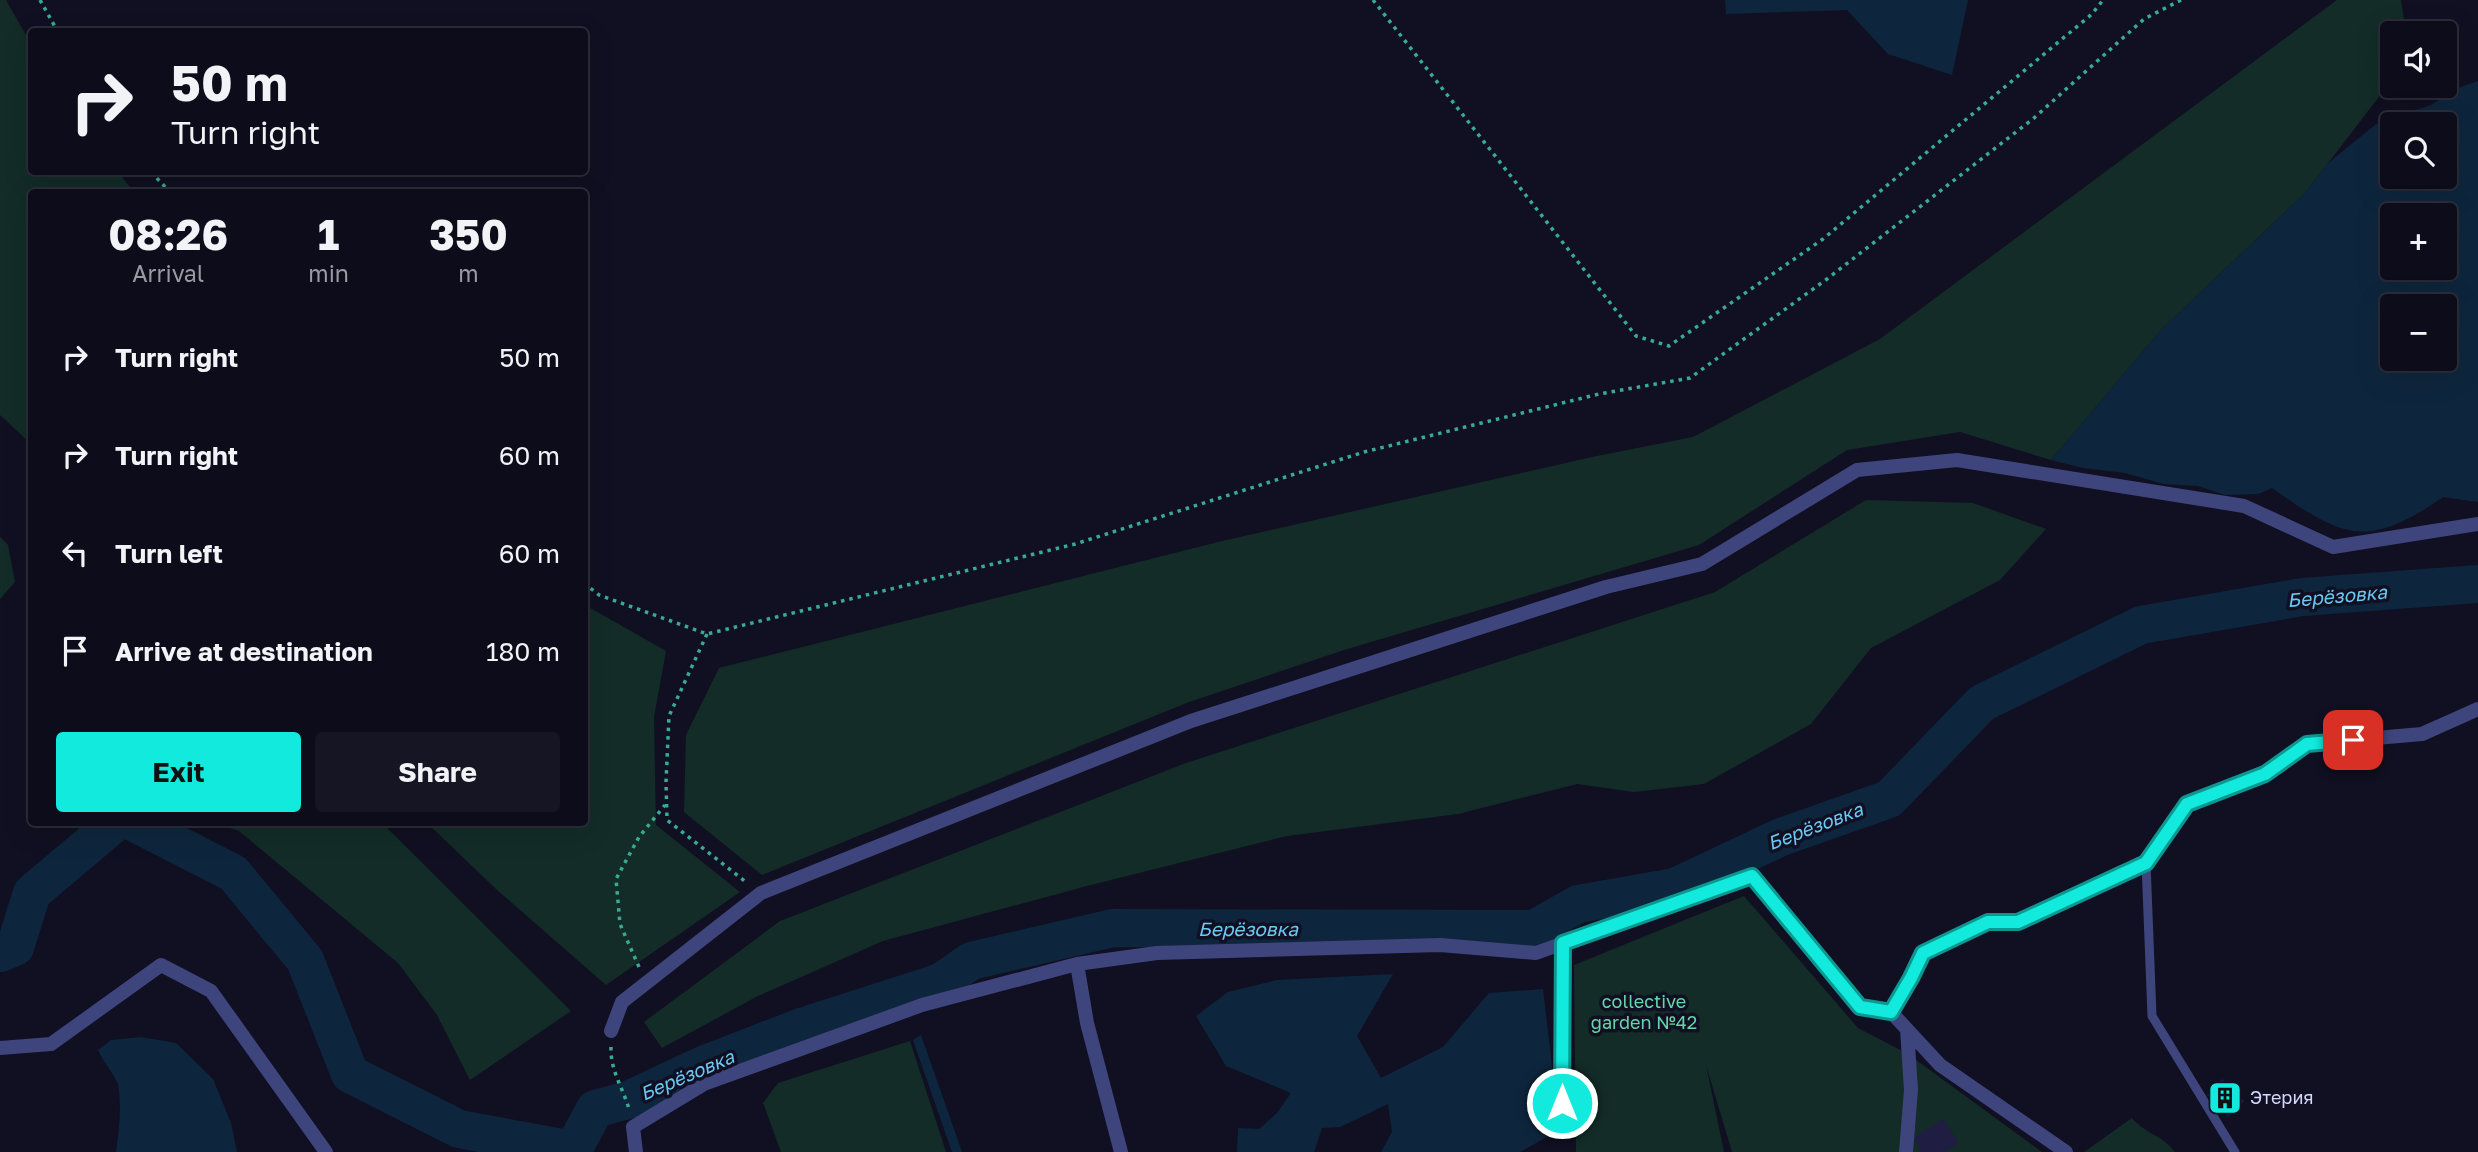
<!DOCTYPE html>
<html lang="en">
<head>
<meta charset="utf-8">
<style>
  body { margin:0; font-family:"Golos Text",sans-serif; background:#151523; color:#f1f3f6; height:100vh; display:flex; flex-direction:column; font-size:26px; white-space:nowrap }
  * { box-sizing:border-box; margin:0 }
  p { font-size:23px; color:#9a9ba2 }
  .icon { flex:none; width:38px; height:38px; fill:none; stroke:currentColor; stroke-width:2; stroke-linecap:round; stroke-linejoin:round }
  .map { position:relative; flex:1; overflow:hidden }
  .sheet { position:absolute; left:28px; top:189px; width:560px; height:637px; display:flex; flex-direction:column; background:#0c0c1a; border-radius:7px; box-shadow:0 7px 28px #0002,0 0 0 2px #2c2c39 }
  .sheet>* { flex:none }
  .hud { position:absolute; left:28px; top:28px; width:560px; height:147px; border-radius:7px; box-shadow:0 7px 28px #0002,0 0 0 2px #2c2c39; background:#0c0c1a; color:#f1f3f6; overflow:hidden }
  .tools { position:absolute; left:2380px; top:21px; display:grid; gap:14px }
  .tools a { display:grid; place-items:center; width:77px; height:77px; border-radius:7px; background:#0c0c1a; box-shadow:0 7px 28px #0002,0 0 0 2px #2c2c39; font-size:35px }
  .pin { position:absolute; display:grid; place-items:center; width:60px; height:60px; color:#fff; margin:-30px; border-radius:14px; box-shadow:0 4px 10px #0006 }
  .me { position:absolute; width:77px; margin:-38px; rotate:0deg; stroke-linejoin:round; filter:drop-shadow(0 0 5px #0008) }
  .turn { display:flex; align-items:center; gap:24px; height:147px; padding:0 28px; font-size:32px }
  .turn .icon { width:91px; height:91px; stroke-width:2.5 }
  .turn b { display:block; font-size:49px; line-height:60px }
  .eta { display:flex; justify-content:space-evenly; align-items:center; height:119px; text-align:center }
  .eta b { font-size:42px; font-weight:700; line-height:49px }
  .action { display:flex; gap:14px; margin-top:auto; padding:14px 28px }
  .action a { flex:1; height:80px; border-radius:7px; background:#12eade; color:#111; font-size:28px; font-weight:700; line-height:80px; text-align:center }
  .action a+a { background:#151523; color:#f1f3f6 }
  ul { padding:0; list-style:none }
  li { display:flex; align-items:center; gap:21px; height:98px; padding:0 28px }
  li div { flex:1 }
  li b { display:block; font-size:26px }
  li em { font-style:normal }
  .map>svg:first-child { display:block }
  .green { fill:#132c27 }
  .water { fill:#0e263d; fill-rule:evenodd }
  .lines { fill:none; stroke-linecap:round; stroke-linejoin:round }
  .river { stroke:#0e263d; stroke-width:38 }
  .building { fill:#1f1d42 }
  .path { stroke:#38ac93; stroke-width:3.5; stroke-dasharray:3.5 5; stroke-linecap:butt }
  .lane { stroke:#3e457d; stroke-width:9 }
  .street { stroke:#3e457d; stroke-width:14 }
  .route-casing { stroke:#0c9890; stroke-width:18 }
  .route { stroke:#12eade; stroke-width:12 }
  .labels { text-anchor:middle; stroke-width:7; stroke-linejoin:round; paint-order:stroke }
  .park-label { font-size:18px; fill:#66d6a9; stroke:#101022 }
  .poi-label { font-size:18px; fill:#d4d6fc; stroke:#101022; text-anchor:start }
  .water-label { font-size:19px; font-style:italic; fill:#6ac9f4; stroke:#101022 }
</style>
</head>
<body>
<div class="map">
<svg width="2478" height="1152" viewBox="0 0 2478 1152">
  <rect width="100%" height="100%" fill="#101022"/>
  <path class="green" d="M0 0H6L31 44 32 172H118L134 192H32L31 444 0 415Z
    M2337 0H2401L2406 33H2392V80L2305 193 2161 330 2051 460 1960 432 1847 450 1699 545 1344 650 1189 702 762 875 684 812 686 735 719 668 1218 542 1592 457 1693 437 1880 339Z
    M1866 500 1973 503 2046 529 2000 580 1871 648 1811 724 1704 784 1634 792 1577 784 1458 814 1287 836 1087 886 883 941 758 996 662 1048 644 1022 780 921 1186 763 1715 592Z
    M0 537 8 545 15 582 0 599Z
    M585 605 666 651 654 717 656 825 740 892 606 985 497 890 427 823 584 822Z
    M214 823H382L571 1011 470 1080 437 1015 398 963 239 831Z
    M1744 896 1858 1028 1908 1054 2042 1152H1732L1706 1065 1724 1152H1576L1574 965Z
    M910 1041 946 1152H781L763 1103 778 1083Z
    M2132 1118C2144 1133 2164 1136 2175 1152H2084Z"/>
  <path class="water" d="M1725 0H1968L1952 75 1888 54 1847 10 1726 14Z
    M2478 81V502L2443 497C2367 550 2343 538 2272 488L2258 494 2225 495 2198 486 2164 484 2125 473 2083 468 2051 460 2161 330 2305 193 2328 163 2380 121 2431 105 2455 89ZM2445 124V177H2392V124ZM2445 215V268H2392V215ZM2445 306V359H2392V306Z
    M1393 974 1357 1036 1381 1078 1443 1047 1489 993 1543 989 1556 1101 1547 1137 1520 1152H1381L1392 1132 1388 1104 1340 1127 1322 1128 1314 1152H1237L1238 1128 1259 1129 1277 1113 1291 1093 1226 1066 1196 1016 1228 992 1277 980Z
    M921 1035 962 1152H952L913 1040Z
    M141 1037 176 1043 213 1079 231 1123 237 1152H116C119 1131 122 1105 118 1084 117 1079 101 1058 98 1050L111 1040Z"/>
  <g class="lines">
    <path class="river" d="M133 822 233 873 305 960 350 1074 459 1129 573 1150 595 1109 628 1100 703 1065 804 1026 941 982 971 961 1113 928 1534 929 1578 904 1675 887 1781 837 1889 799 1982 703 2141 625 2302 597 2478 584
      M0 953 15 947 32 893 116 822"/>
  </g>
  <path class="building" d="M2222 1079 2244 1101 2228 1117 2207 1095Z
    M1943 1119 1959 1143 1945 1152H1922L1913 1138Z"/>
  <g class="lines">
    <path class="path" d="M40 0 58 32
      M1373 0 1636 336 1669 346 1823 239 2092 14 2103 0
      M151 172 170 192
      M584 583 599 595 707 634 1075 544 1364 452 1599 394 1690 378 1827 279 2034 118 2144 19 2181 0
      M707 634 669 716 666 782 667 820 746 882
      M639 967 620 924 616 879 639 837 665 805
      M611 1047C610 1070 623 1088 629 1109"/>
    <path class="lane" d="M2146 863 2152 1016 2235 1152"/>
    <path class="street" d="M1077 964 1087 1023 1121 1152
      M1891 1012 1940 1065 2066 1152
      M611 1031 622 1002 761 893 1191 721 1606 587 1702 564 1857 470 1957 460 2244 506 2333 547 2478 524
      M0 1048 51 1044 161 965 211 991 326 1152
      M1562 1103 1563 943
      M636 1152 633 1127 704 1084 922 1005 1077 964 1157 953 1440 945 1536 953 1752 875 1860 1007 1891 1012 1911 978 1923 953 1988 921 2019 922 2146 863 2187 804 2265 774 2307 744 2422 734 2478 709
      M1906 1152 1911 1090 1907 1029"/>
  </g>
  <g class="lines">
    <defs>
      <path id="route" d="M1562 1103 1563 943 1752 876 1860 1007 1891 1012 1911 978 1923 953 1988 922H2018L2146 863 2187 804 2265 774 2307 744 2353 740"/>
    </defs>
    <use href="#route" class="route-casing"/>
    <use href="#route" class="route"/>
  </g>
  <defs>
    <symbol id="building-square" viewBox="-11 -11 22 22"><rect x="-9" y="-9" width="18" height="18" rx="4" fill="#12eade" stroke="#101022"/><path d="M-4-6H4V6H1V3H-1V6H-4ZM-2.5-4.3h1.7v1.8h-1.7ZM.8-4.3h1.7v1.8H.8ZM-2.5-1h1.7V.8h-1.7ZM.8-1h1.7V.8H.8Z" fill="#111"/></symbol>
  </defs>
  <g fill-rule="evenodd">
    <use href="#building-square" x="2206" y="1079" width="38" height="38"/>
  </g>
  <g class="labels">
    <g class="park-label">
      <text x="1644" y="1008">collective<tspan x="1644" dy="21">garden №42</tspan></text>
    </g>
    <g class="poi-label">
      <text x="2250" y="1104">Этерия</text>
    </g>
    <g class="water-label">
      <text transform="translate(2337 596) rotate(-5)" y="7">Берёзовка</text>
      <text transform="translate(1815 826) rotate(-21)" y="7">Берёзовка</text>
      <text x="1248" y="936">Берёзовка</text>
      <text transform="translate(687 1075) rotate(-23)" y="7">Берёзовка</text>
    </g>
  </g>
</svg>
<div class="tools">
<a><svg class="icon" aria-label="sound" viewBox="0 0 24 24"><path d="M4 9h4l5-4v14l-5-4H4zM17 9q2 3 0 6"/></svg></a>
<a><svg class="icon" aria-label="search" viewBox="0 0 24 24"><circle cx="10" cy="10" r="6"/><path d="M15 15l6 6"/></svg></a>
<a>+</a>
<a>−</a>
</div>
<div class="pin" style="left:2353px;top:740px;background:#d93025"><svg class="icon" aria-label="arrive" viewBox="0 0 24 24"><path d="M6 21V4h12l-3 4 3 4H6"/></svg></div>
<svg class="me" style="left:1562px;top:1103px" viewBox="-20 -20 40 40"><circle r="17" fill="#12eade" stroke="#fff" stroke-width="3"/><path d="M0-11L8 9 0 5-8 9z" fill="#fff"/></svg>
<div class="hud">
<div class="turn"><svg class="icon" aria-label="right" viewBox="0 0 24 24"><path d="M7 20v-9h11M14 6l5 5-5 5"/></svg><div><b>50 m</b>Turn right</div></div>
</div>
<section class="sheet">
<div class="eta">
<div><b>08:26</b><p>Arrival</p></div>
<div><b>1</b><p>min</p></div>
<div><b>350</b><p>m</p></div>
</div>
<ul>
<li><svg class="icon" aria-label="right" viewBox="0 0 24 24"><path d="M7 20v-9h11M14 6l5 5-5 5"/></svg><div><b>Turn right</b></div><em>50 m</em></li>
<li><svg class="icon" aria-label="right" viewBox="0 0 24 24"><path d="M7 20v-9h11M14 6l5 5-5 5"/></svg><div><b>Turn right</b></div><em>60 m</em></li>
<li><svg class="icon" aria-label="left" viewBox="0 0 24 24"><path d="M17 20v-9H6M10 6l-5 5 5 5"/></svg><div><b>Turn left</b></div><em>60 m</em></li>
<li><svg class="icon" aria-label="arrive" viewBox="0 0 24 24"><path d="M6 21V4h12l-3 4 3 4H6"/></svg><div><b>Arrive at destination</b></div><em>180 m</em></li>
</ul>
<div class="action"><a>Exit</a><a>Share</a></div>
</section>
</div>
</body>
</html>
